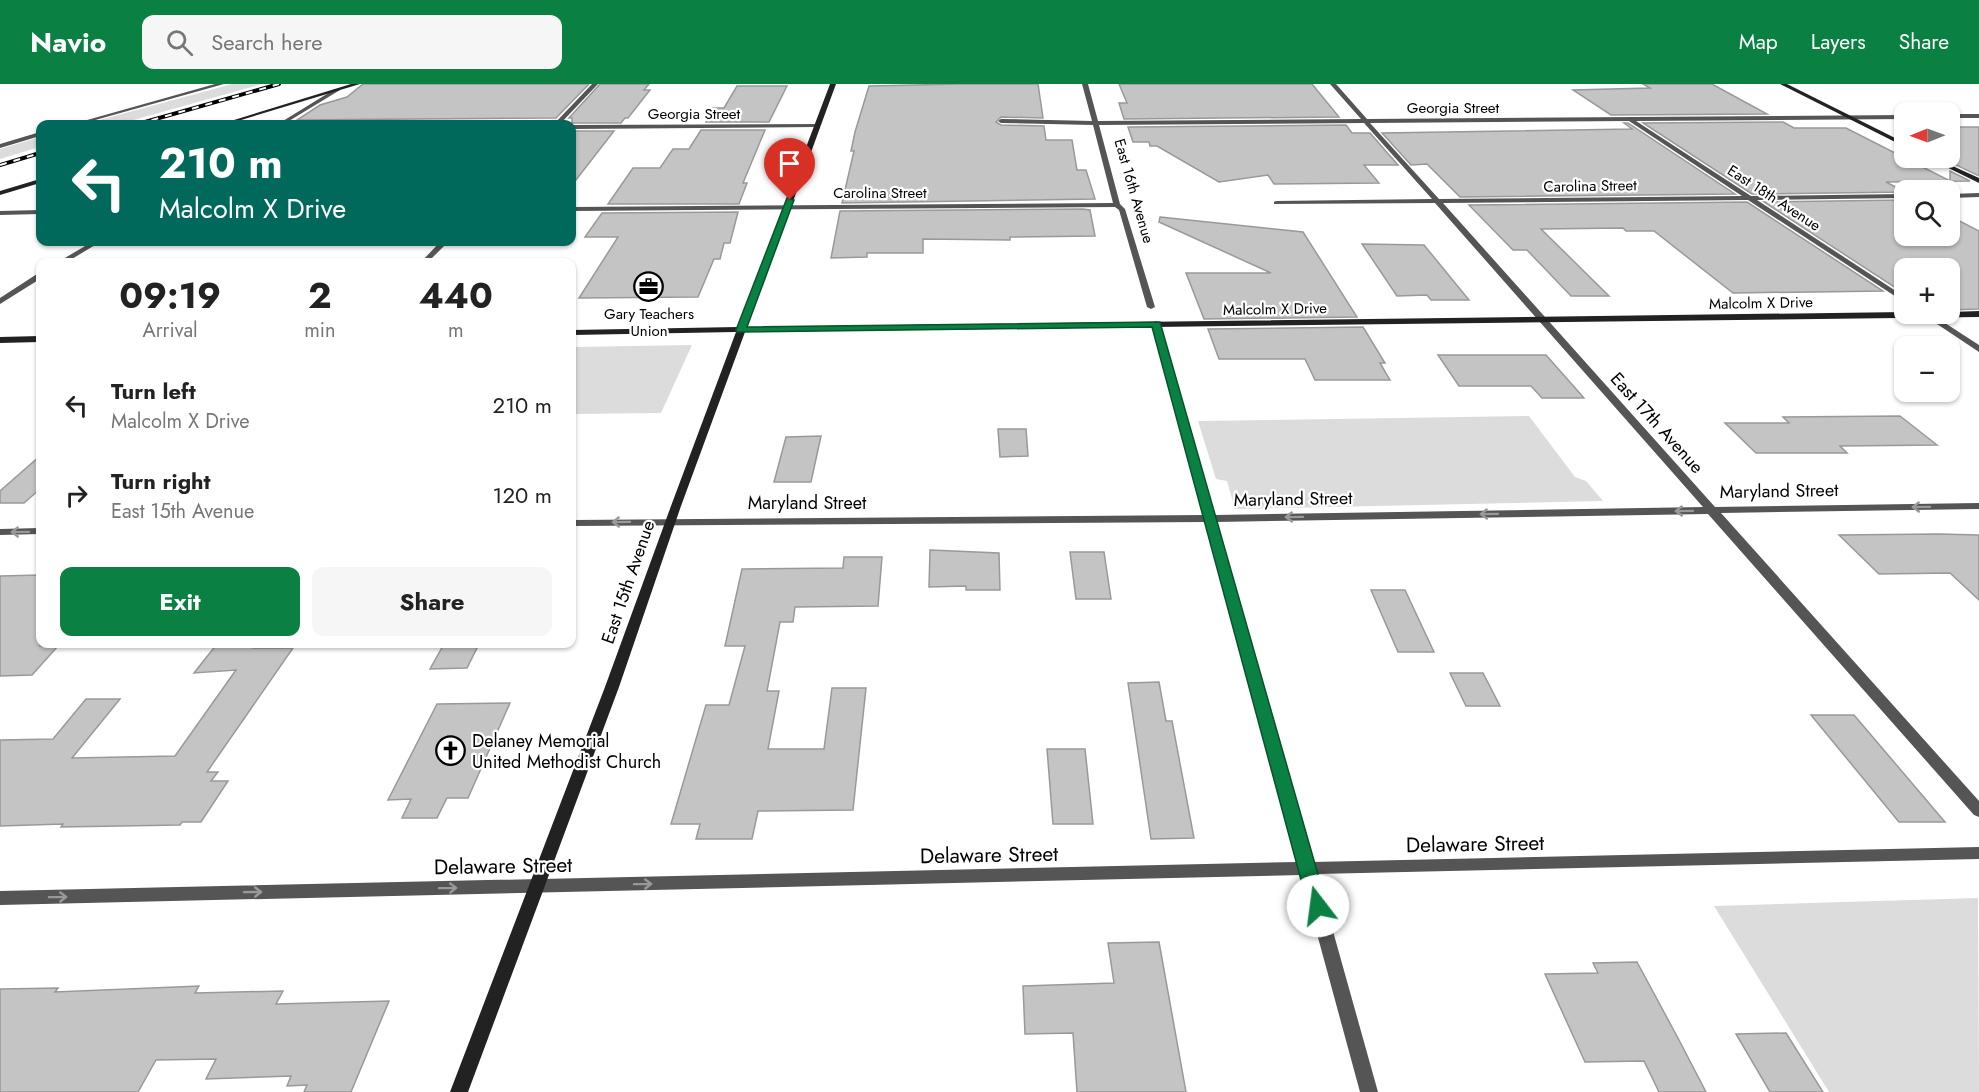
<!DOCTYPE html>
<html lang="en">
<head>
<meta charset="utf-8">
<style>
  body { margin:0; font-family:Jost,sans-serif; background:#f6f6f6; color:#222; height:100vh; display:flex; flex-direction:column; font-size:22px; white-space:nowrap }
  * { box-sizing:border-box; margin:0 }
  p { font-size:20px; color:#767676 }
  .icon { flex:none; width:33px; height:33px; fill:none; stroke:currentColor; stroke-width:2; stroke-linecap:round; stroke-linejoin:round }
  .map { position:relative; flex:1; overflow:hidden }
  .sheet { position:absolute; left:36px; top:174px; width:540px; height:390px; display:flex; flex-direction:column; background:#fff; border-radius:12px; box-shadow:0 2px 4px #0004 }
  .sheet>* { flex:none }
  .hud { position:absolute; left:36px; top:36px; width:540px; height:126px; border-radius:12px; box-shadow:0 2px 4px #0004; background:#00695c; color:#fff; overflow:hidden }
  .needle { width:39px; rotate:269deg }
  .tools { position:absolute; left:1894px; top:18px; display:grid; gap:12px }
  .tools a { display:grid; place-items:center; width:66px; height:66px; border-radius:12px; background:#fff; box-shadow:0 2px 4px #0004; font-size:30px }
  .pin { position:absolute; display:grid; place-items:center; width:51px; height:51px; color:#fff; margin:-62px -26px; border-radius:50% 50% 50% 0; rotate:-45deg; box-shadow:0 0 6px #0007 }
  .pin .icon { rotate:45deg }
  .me { position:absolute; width:66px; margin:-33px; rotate:345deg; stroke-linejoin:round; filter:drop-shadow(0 0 4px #0008) }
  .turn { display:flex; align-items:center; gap:21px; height:126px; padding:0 24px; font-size:27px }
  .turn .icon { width:78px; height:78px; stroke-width:2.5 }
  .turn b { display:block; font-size:42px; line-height:51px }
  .eta { display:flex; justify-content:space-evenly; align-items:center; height:102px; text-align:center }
  .eta b { font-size:36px; font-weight:700; line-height:42px }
  .button { display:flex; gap:12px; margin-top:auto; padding:12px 24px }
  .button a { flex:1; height:69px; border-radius:12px; background:#0b8043; color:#fff; font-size:24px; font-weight:700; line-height:69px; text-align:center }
  .button a+a { background:#f6f6f6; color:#222 }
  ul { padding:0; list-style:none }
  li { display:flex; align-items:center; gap:18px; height:90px; padding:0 24px }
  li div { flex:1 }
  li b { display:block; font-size:22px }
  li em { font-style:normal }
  header { display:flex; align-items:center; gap:36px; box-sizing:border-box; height:84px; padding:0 30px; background:#0b8043; color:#fff }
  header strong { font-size:28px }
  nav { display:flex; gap:33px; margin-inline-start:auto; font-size:21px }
  .search { width:420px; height:54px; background:#f6f6f6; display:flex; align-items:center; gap:15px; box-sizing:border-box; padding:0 21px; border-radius:12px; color:#767676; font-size:22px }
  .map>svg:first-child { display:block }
  .green { fill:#dcdcdc }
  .building { fill:#c4c4c4; stroke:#999; stroke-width:1.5 }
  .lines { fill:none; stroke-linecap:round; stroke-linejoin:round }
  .street { fill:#555; fill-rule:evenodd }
  .secondary { fill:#222; fill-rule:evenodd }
  .rail-casing { stroke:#000; stroke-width:4 }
  .rail { stroke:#fff; stroke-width:2; stroke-dasharray:7; stroke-linecap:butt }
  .oneway { stroke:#999 }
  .route { fill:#0b8043; stroke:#07532c; stroke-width:1.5 }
  .labels { text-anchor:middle; stroke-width:4.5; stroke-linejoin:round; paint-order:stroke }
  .far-street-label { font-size:15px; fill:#000; stroke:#fff }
  .far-poi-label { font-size:15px; fill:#000; stroke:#fff }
  .street-label { font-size:18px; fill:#000; stroke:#fff }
  .poi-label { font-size:18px; fill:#000; stroke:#fff; text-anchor:start }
  .near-street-label { font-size:21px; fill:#000; stroke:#fff }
</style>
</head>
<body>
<header>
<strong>Navio</strong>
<div class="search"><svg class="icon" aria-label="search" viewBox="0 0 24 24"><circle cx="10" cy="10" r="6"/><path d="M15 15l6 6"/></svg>Search here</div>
<nav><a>Map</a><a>Layers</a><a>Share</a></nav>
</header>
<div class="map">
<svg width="1979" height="1008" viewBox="0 0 1979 1008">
  <rect width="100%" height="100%" fill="#fff"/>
  <path class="green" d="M232 0H262L119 40H85Z
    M40 53V63L0 75V65Z
    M692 261 661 329 572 330V263Z
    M1529 332 1575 393 1586 397 1603 417 1235 425 1227 397 1216 395 1198 337Z
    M1978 814 1979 1008H1829L1714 822Z"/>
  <path class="building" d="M363 0H589L556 34 297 36 320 21 347 13Z
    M600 0H649L644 6H650L628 34H625L621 39H572V34H569Z
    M962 0H1038L1043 34 1001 33 996 38 1001 41 1044 42 1046 56H1072L1077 86H1086L1095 115 842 119 854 67H851L855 48 869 2Z
    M1119 0H1312L1339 33 1124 35 1119 19H1127Z
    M1643 0H1712L1767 30 1611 31 1573 6 1650 4Z
    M737 2H787L769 38H706L713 24H724Z
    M1783 38 1794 44H1846L1950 97V87L1970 97 1886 98 1905 108 1752 110 1643 39Z
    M1624 39H1628L1735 110 1460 113 1427 80 1411 81 1382 49 1632 45Z
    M1346 41 1352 49H1370L1398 81H1364L1379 99 1274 100 1268 91 1219 98 1157 62H1150L1149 58H1133L1128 43Z
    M1950 43H1979V92L1950 78Z
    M701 46H765L743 99H747L739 120H608L633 84H660L673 65H689Z
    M572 47H614L572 101Z
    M1905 116V152H1950V132L1979 147V225L1950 226V184H1905V206H1899L1764 118Z
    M1747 118 1883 207 1733 209 1654 147H1626L1623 144 1541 145 1609 212H1571L1527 166H1513L1469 121Z
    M1083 125 1090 126 1095 152 1010 153V156L923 155V169H867V173L831 174 840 127Z
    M738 128 730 159H724L720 175H714L698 213 579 214 618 153H585L602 129Z
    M1160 133 1303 148 1357 233 1204 235 1186 189H1271L1159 138Z
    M1362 160 1424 161 1469 216H1431L1427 211 1397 212Z
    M1363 243 1385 279H1380L1390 296H1315L1305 275H1219L1208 245Z
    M1438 271H1546L1584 314H1542L1531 302H1459Z
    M1900 332 1937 361 1840 362 1847 369H1756L1725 339H1789L1783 333Z
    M998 345H1026L1028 372 1000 373Z
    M821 352 811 398H774L786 353Z
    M40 372V405L24 419H0V407Z
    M1939 450 1979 451V516L1950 489 1879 490 1839 451Z
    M930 466 999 469 1000 506H966V502L929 503Z
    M1070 468H1104L1111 515H1076Z
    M844 473H882L878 522 795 523 793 538H780L767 607H779L768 665H824L832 604H866L853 726 758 727 752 755H696L700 740H671L706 621H729L745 562H725L742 485 843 484Z
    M40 491V562H58L32 591 0 592V492Z
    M1371 506H1405L1434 568H1398Z
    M217 560H256L253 564H293L207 688H218L211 697H228L201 738H182L180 741 61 743 63 740 0 742V656L53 655 86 615H120L72 674 175 672 236 586 194 589Z
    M444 560H479L467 584 430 585Z
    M1450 589H1483L1500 622H1466Z
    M1159 598 1166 637H1172L1194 754 1151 755 1128 599Z
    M510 619 468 714H447L437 734H402L411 715 388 716 437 620Z
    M1811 631H1854L1945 738H1899Z
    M1047 665H1085L1093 740H1053Z
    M1159 858 1186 1008H1077L1073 949 1025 950 1023 902 1114 899 1108 859Z
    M1637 878 1679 956 1706 1008H1659L1644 977 1585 978 1545 890 1598 889 1593 879Z
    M199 902 195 909 283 907 276 920 389 917 351 1008H304L307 1001 287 1002 291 992 206 995 216 975 156 976 138 1008H0V905L58 904 55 908Z
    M1786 949 1823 1008H1770L1736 950Z"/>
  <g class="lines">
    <path class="street" d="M215 0H224L81 40H73Z
      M592 0H598L560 40H554Z
      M1082 0H1088L1098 37 1361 35 1330 0H1336L1367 35 1905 31V35L1636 37 1751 112 1905 110V114L1757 116 1905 213 1904 218 1748 116 1443 119 1715 423 1979 419V425L1721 429 1979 717V733L1974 731 1708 430 1216 438 1313 778 1979 763V775L1317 790 1378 1008H1360L1301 791 0 821V807L1297 778 1205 438 572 442V436L1204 431 1152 240 1156 237 1160 240 1215 431 1703 423 1435 119 1274 120V118L1276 117 1432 115 1364 39 1099 41 1120 120 1125 125 1155 223 1151 225 1147 223 1119 126 1115 123 572 127V123L1113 119 1093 41 1001 39 998 37 1001 35 1092 37ZM1629 37 1742 112 1439 115 1370 39Z
      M335 5 340 6 284 40H278Z
      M1950 30H1979V34H1950Z
      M819 40 817 43 572 45V41Z
      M40 48V52L0 64V60Z
      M1979 109V113L1950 114V110Z
      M40 126V130L0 131V127Z
      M92 158H100L67 178H58Z
      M440 158H448L428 178H421Z
      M37 190H40V195L0 220V214Z
      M1922 230H1931L1979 261V268Z
      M40 444V450L0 451V445Z"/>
    <path class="secondary" d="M351 0H360L228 40H221Z
      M830 0H836L747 243 1905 228 1950 230V228L1979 227V233L745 248 681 422 619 603 468 1008H450L605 603 671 422 736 248 572 251V246L738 243Z
      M1780 0H1787L1905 59V63Z
      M1928 74H1935L1979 94V99Z
      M40 95V99L0 111V107Z
      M40 252V258L0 259V253Z"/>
    <defs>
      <path id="rail" d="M138 40 279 0
        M0 81 40 69"/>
    </defs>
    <use href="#rail" class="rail-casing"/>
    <use href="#rail" class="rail"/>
  </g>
  <defs><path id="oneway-shaft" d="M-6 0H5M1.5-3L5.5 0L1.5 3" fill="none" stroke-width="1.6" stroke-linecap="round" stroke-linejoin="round" transform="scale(1.5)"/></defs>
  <g class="oneway">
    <use href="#oneway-shaft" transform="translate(1921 423) rotate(179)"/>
    <use href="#oneway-shaft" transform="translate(1684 427) rotate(179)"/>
    <use href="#oneway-shaft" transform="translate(1489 430) rotate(179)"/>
    <use href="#oneway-shaft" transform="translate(1294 433) rotate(179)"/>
    <use href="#oneway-shaft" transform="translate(621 438) rotate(179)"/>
    <use href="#oneway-shaft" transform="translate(20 448) rotate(179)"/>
    <use href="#oneway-shaft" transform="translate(643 800) rotate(-1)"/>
    <use href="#oneway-shaft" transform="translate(448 804) rotate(-1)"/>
    <use href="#oneway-shaft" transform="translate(253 808) rotate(-1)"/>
    <use href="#oneway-shaft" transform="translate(58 813) rotate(-1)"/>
  </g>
  <path class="route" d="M787 114 794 116 747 243 1160 238 1327 822 1324 827 1318 829 1311 827 1308 822 1152 243 737 248 736 246Z"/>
  <defs>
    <symbol id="office-ring" viewBox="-11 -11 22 22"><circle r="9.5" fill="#fff" stroke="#000" stroke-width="1.5"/><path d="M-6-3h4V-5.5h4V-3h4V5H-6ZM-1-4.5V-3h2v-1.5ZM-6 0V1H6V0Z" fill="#000"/></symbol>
    <symbol id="church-ring" viewBox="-11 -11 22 22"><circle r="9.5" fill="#fff" stroke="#000" stroke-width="1.5"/><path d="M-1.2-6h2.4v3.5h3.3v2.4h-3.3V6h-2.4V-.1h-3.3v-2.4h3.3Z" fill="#000"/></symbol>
  </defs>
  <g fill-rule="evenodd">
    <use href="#office-ring" x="632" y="186" width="33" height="33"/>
    <use href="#church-ring" x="434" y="650" width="33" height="33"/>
  </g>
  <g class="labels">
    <g class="far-street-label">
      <text x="1453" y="29">Georgia Street</text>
      <text x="694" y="35">Georgia Street</text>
      <text transform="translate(1590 102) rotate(-1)" y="5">Carolina Street</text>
      <text transform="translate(1134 107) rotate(74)" y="5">East 16th Avenue</text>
      <text x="880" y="114">Carolina Street</text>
      <text transform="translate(1774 114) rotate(33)" y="5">East 18th Avenue</text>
      <text transform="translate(1761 219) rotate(-1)" y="5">Malcolm X Drive</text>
      <text transform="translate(1275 225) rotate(-1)" y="5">Malcolm X Drive</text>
    </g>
    <g class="far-poi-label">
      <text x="649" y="235">Gary Teachers<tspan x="649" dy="17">Union</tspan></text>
    </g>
    <g class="street-label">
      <text transform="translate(1657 339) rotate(48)" y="6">East 17th Avenue</text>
      <text transform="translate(1779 407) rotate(-1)" y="6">Maryland Street</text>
      <text transform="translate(1293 415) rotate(-1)" y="6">Maryland Street</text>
      <text x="807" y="425">Maryland Street</text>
      <text transform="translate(628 498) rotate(-71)" y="6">East 15th Avenue</text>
    </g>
    <g class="poi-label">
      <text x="472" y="663">Delaney Memorial<tspan x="472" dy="21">United Methodist Church</tspan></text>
    </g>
    <g class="near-street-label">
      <text transform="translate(1475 760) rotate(-1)" y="7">Delaware Street</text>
      <text transform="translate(989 771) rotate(-1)" y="7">Delaware Street</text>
      <text transform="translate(503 782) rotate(-1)" y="7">Delaware Street</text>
    </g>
  </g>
</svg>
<div class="tools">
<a><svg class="needle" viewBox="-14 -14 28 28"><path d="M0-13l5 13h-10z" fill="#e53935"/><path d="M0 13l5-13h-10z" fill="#767676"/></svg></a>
<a><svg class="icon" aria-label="search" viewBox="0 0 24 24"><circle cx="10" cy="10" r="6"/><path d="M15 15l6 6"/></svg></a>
<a>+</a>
<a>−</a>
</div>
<div class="pin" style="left:790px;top:116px;background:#d93025"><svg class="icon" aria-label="arrive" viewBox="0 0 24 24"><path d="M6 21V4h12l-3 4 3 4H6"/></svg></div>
<svg class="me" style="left:1318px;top:822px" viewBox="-20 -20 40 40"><circle r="19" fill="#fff"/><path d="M0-13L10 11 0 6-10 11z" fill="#0b8043"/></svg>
<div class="hud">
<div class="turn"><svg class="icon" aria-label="left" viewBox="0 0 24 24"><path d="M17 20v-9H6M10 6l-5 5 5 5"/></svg><div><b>210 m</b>Malcolm X Drive</div></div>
</div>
<section class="sheet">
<div class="eta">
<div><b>09:19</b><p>Arrival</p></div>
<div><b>2</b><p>min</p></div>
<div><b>440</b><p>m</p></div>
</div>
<ul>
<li><svg class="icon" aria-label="left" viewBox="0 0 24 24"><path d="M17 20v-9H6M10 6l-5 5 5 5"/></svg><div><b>Turn left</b><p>Malcolm X Drive</p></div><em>210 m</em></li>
<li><svg class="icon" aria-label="right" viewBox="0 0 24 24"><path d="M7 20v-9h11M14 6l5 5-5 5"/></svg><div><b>Turn right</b><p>East 15th Avenue</p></div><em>120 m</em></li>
</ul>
<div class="button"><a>Exit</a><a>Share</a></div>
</section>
</div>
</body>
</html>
